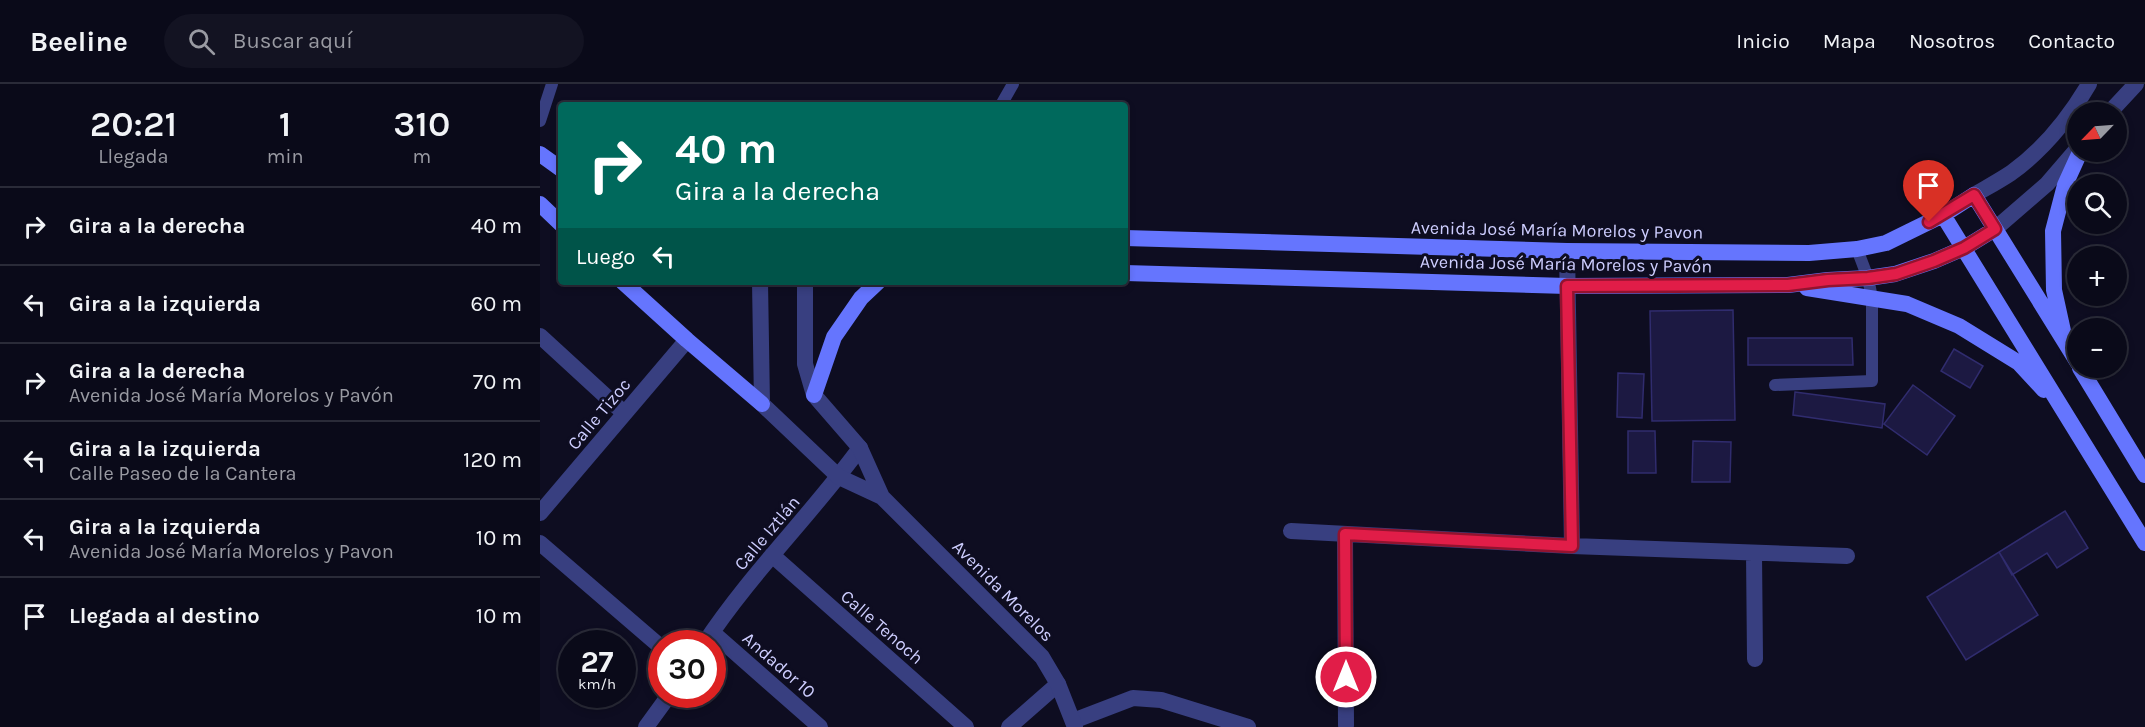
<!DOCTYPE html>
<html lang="es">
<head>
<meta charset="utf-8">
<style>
  body { margin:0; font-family:Karla,sans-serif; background:#131322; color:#f1f3f6; height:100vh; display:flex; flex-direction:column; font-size:22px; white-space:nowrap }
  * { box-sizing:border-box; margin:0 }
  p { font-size:20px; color:#999aa2 }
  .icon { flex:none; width:33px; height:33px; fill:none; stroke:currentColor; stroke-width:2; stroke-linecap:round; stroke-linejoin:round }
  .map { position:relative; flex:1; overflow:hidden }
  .panel { display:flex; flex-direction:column; background:#0a0a19; width:540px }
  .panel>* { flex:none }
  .top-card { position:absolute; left:18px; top:18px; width:570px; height:183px; border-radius:6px; box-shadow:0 3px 9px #0003,0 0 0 2px #2a2b38; background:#00695c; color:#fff; overflow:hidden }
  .needle { width:39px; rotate:245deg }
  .tools { position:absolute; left:1527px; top:18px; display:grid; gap:12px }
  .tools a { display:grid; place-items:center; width:60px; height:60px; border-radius:50%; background:#0a0a19; box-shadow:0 3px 9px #0003,0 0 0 2px #2a2b38; font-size:30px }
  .speed { position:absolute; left:18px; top:546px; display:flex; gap:12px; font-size:30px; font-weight:700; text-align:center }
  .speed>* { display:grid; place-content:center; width:78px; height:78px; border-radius:50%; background:#0a0a19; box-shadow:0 3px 9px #0003,0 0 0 2px #2a2b38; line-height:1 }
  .speed small { font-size:15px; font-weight:400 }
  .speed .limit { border:9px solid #d22; background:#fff; color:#111 }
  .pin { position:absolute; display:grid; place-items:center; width:51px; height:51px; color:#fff; margin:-62px -26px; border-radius:50% 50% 50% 0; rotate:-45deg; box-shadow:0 0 6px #0007 }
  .pin .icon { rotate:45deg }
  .me { position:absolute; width:66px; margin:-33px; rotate:0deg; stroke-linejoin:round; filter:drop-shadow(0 0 4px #0008) }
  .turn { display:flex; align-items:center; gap:21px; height:126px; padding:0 18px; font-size:27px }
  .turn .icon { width:78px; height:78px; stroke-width:2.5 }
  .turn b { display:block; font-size:42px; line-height:51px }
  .then { display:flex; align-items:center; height:57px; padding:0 18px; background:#0003; gap:12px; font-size:22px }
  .eta { display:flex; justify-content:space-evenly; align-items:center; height:102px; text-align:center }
  .eta b { font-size:36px; font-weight:600; line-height:42px }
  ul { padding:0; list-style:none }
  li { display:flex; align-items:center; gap:18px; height:78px; padding:0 18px; border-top:2px solid #2a2b38 }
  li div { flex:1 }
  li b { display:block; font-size:22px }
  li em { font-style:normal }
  header { display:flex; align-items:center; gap:36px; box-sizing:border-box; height:84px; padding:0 30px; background:#0a0a19; border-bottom:2px solid #2a2b38 }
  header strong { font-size:28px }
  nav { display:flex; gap:33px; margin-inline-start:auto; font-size:21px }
  .search { width:420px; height:54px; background:#131322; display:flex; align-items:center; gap:15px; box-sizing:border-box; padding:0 21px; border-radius:33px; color:#999aa2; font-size:22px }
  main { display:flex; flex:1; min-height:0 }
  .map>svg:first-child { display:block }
  .building { fill:#1c1942; stroke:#302c6e; stroke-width:1.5 }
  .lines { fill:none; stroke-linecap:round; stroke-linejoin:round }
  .service { stroke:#383f80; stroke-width:12 }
  .minor { stroke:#383f80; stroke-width:16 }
  .tertiary { stroke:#383f80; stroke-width:16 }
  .secondary { stroke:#6575fe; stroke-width:16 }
  .route-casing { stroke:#92132f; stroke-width:15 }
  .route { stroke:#e11d48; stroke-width:10 }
  .labels { text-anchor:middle; stroke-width:6; stroke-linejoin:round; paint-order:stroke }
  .street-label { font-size:18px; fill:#ceceff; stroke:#0e0d21 }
</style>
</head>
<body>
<header>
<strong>Beeline</strong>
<div class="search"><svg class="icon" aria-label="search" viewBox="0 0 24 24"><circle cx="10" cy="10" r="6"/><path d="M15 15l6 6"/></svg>Buscar aquí</div>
<nav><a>Inicio</a><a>Mapa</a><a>Nosotros</a><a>Contacto</a></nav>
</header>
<main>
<section class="panel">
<div class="eta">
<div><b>20:21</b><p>Llegada</p></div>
<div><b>1</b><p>min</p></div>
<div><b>310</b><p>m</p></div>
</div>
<ul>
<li><svg class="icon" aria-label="right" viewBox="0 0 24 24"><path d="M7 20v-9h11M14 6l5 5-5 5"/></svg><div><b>Gira a la derecha</b></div><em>40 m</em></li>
<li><svg class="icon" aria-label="left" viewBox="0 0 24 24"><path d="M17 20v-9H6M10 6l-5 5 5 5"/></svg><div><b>Gira a la izquierda</b></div><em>60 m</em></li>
<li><svg class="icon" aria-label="right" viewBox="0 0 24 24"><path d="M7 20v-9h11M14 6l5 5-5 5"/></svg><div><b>Gira a la derecha</b><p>Avenida José María Morelos y Pavón</p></div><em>70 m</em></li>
<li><svg class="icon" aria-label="left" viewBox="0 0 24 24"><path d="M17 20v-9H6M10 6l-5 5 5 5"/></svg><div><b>Gira a la izquierda</b><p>Calle Paseo de la Cantera</p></div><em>120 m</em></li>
<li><svg class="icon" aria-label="left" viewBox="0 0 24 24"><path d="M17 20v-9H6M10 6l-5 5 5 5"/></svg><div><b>Gira a la izquierda</b><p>Avenida José María Morelos y Pavon</p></div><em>10 m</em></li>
<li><svg class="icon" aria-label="arrive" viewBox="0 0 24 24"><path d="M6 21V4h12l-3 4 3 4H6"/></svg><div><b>Llegada al destino</b></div><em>10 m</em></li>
</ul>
</section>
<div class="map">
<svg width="1605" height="643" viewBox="0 0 1605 643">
  <rect width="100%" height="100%" fill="#0e0d21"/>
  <path class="building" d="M1193 226 1195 336 1112 337 1110 227Z
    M1208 254H1312L1313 281H1208Z
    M1414 265 1443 282 1430 304 1401 287Z
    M1078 289 1104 290 1102 334 1077 333Z
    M1373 301 1415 332 1387 371 1344 340Z
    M1255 308 1345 320 1342 344 1253 331Z
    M1088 347H1115L1116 389H1088Z
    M1153 357 1191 358 1190 398H1152Z
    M1525 427 1548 464 1517 484 1507 469 1472 491 1459 468Z
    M1459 468 1498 531 1426 576 1387 513Z"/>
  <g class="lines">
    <path class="service" d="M461 21 473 0
      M0 37 12 0
      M1235 301 1332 297V214L1328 194 1317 165"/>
    <path class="minor" d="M1027 167 1032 462
      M0 252 84 329
      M0 429 147 256
      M751 447 1032 462 1307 472
      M805 450 806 641
      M0 459 122 564
      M1214 469 1215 575
      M232 471 426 643
      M172 548 280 643
      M164 560C210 490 271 431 320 364
      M533 637 593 614 621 616 708 643
      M106 643 130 610
      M469 643 518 600"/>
    <path class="tertiary" d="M1570 28 1596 0
      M1434 111C1446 104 1459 97 1471 89 1503 66 1529 34 1549 0
      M1455 145 1507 100 1538 64
      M220 198 222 320 299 393 342 413
      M265 198V280L274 311 320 364 342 413 502 573 518 600 535 643"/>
    <path class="secondary" d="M0 70 21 85
      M0 120 21 140
      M1403 131 1605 459
      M585 154 1027 167 1269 169 1317 165 1346 159 1403 131 1434 111 1538 279
      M585 189 1027 202 1248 201 1288 196 1328 194 1355 190 1394 177 1424 164 1455 145
      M83 198 147 256 222 320
      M1267 204 1367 220 1419 242 1479 279 1504 306
      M1523 247 1514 206 1513 147 1525 101 1540 68
      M1540 284 1605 391
      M274 311 294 253 321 214 338 198"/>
  </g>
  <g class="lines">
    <defs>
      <path id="route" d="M806 593 805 450 1032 462 1027 202 1248 201 1288 196 1328 194 1356 190 1394 177 1424 164 1455 145 1434 111 1389 138"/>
    </defs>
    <use href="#route" class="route-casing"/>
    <use href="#route" class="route"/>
  </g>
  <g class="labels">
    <g class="street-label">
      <text transform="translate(1017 146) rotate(1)" y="6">Avenida José María Morelos y Pavon</text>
      <text transform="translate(1026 180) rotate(1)" y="6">Avenida José María Morelos y Pavón</text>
      <text transform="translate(59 330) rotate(-50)" y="6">Calle Tizoc</text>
      <text transform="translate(227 449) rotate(-50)" y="6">Calle Iztlán</text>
      <text transform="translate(463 507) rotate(45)" y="6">Avenida Morelos</text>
      <text transform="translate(342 543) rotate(41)" y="6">Calle Tenoch</text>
      <text transform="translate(239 581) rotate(41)" y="6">Andador 10</text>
    </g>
  </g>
</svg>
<div class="tools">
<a><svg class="needle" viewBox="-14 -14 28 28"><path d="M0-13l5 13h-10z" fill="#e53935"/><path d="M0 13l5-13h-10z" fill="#999aa2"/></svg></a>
<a><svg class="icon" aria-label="search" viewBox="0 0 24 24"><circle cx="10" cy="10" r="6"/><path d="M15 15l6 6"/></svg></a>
<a>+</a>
<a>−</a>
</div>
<div class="speed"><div>27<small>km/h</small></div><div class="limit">30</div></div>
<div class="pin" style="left:1389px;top:138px;background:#d93025"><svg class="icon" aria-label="arrive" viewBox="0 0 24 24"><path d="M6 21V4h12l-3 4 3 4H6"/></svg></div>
<svg class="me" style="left:806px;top:593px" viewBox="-20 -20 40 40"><circle r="17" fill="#e11d48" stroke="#fff" stroke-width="3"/><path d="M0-11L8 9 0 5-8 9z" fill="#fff"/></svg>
<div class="top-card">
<div class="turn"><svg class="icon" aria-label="right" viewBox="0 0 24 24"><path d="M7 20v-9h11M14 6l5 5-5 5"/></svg><div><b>40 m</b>Gira a la derecha</div></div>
<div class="then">Luego<svg class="icon" aria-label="left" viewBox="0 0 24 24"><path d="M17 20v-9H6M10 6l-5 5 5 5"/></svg></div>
</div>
</div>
</main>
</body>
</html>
